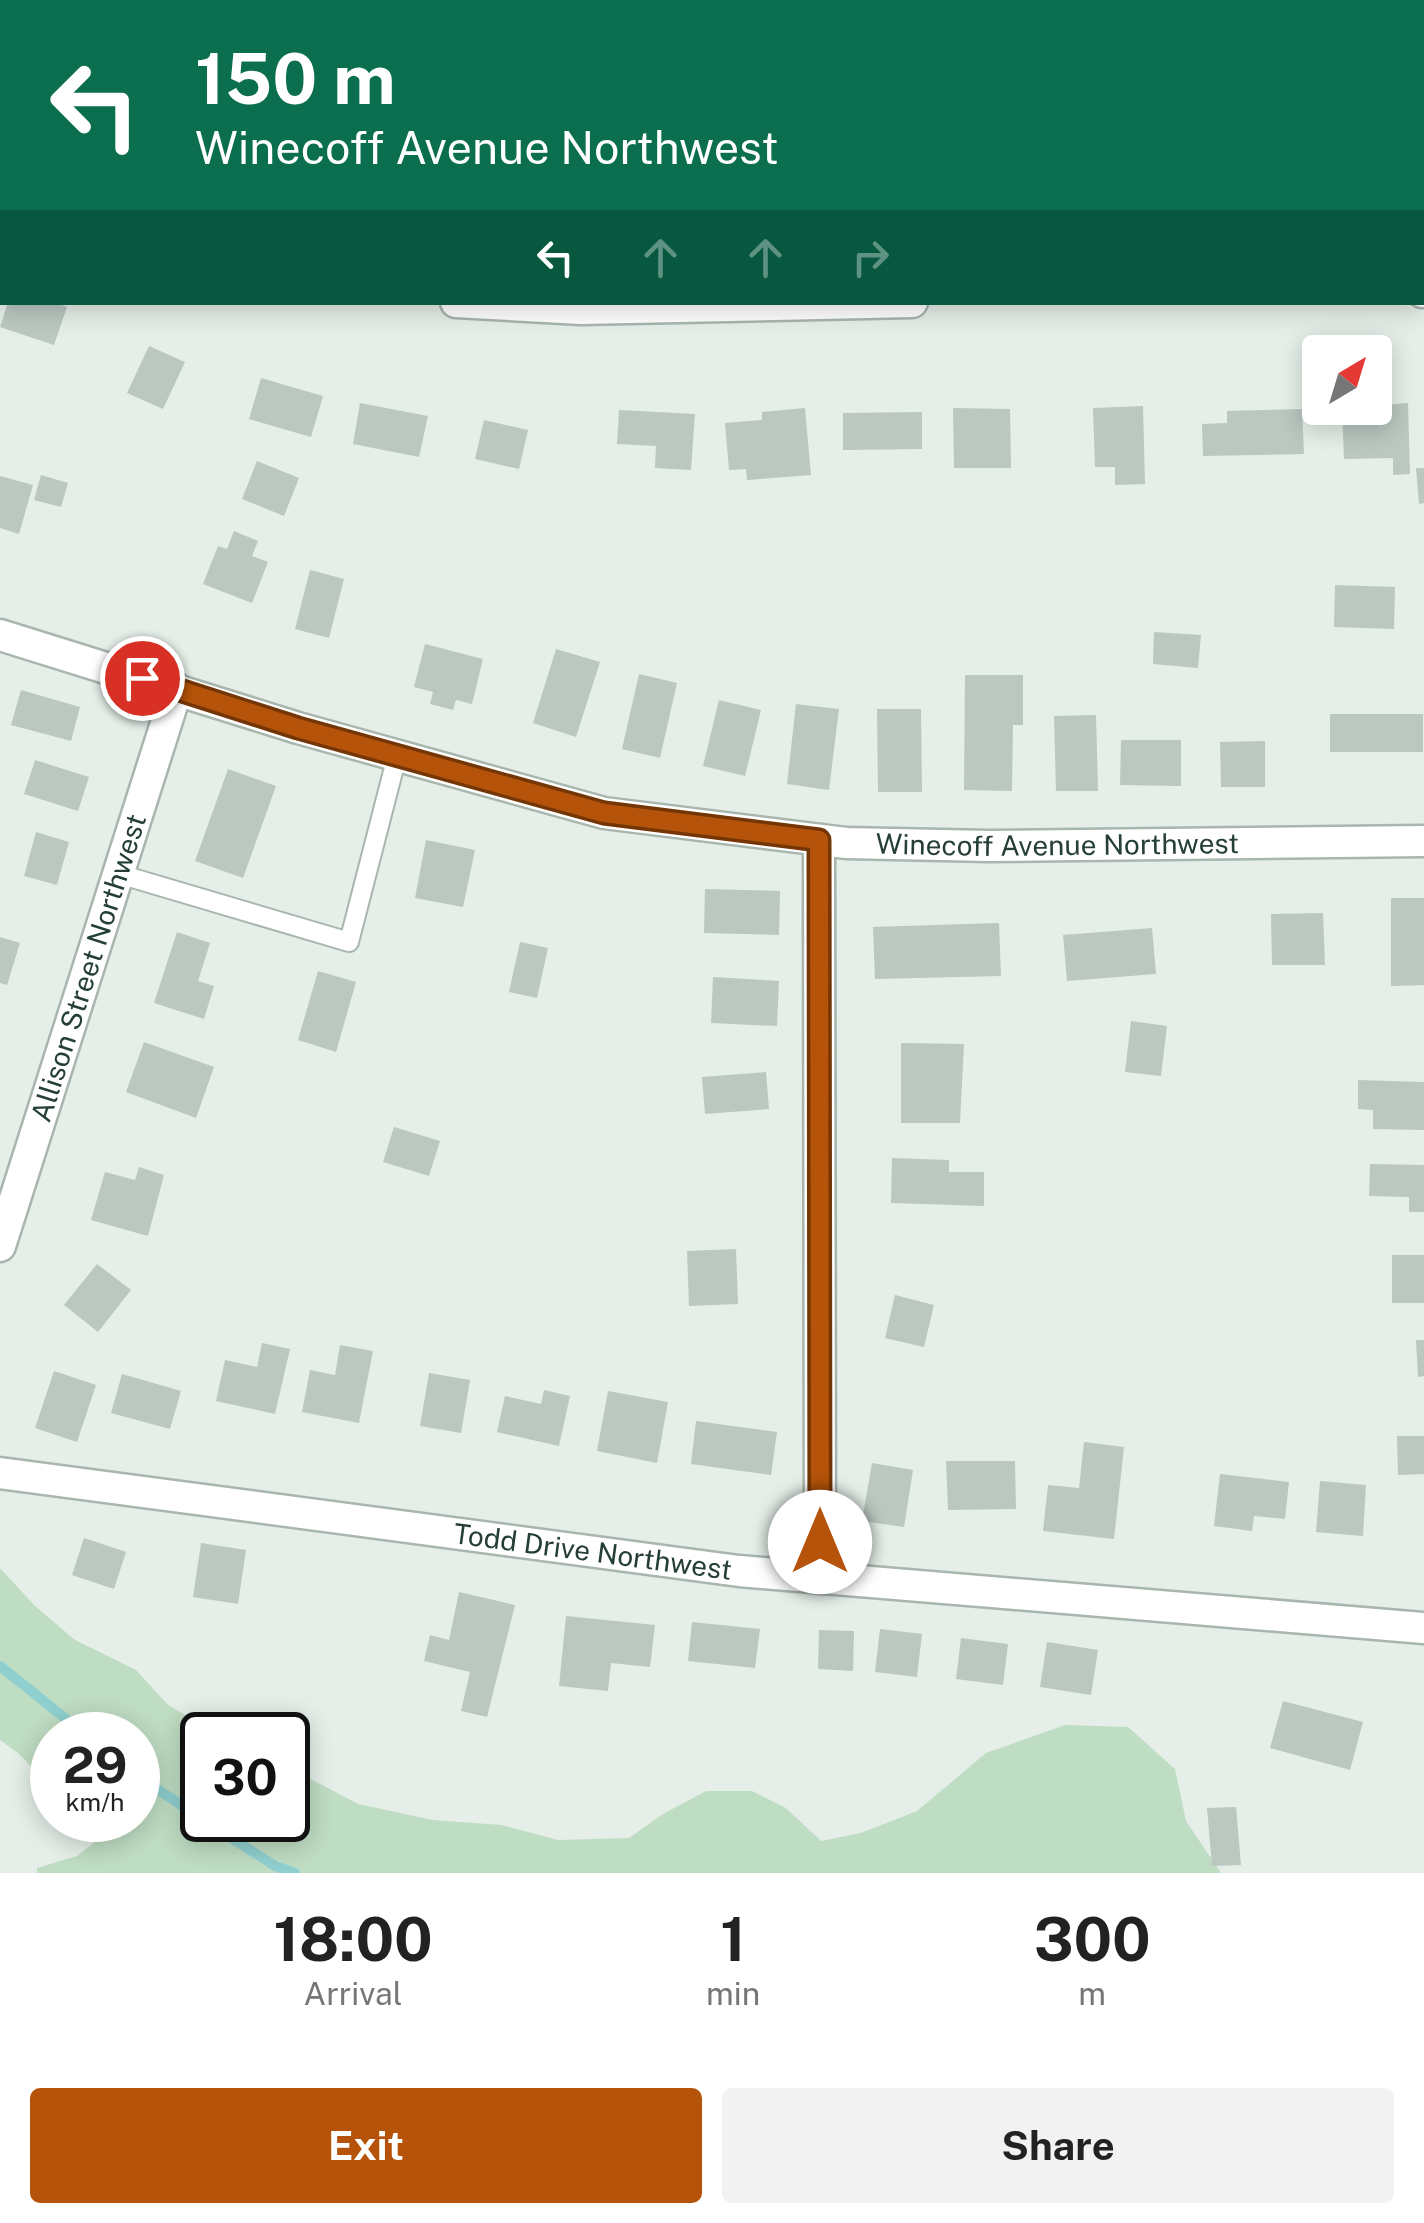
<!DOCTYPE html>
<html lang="en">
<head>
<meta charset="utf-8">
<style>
  body { margin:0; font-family:"Public Sans",sans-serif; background:#f2f2f2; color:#222; height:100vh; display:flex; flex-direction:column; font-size:38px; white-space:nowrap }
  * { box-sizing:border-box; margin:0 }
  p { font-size:32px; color:#767676 }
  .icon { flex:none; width:55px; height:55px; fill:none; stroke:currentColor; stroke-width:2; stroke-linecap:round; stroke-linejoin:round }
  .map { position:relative; height:1873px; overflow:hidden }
  .panel { display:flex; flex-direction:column; background:#fff; flex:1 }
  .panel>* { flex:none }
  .hud { position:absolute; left:0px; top:0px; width:1425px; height:305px; box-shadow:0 5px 25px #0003; background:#0b6e4f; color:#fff; overflow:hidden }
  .needle { width:65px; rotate:38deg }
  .fabs { position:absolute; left:1302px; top:335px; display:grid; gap:20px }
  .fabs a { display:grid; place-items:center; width:90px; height:90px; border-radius:10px; background:#fff; box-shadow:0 5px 25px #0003; font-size:50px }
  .speed { position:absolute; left:30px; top:1712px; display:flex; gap:20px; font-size:50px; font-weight:700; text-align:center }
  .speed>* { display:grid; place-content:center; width:130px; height:130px; border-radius:50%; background:#fff; box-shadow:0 5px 25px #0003; line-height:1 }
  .speed small { font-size:25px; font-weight:400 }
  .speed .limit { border:5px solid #111; border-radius:15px; background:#fff; color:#111 }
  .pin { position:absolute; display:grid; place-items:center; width:85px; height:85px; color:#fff; margin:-42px; border:5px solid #fff; border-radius:50%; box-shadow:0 2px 10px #0007 }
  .me { position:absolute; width:110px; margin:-55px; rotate:0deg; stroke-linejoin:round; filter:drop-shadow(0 0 8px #0008) }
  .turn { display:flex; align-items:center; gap:35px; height:210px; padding:0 30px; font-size:45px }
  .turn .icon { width:130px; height:130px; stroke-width:2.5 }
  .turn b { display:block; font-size:70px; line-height:85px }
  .lanes { display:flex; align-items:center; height:95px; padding:0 30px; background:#0003; justify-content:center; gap:50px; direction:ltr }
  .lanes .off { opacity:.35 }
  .eta { display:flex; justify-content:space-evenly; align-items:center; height:170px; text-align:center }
  .eta b { font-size:60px; font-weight:700; line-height:70px }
  .button { display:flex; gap:20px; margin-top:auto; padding:20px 30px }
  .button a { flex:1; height:115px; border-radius:10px; background:#b45309; color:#fff; font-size:40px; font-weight:700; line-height:115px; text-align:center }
  .button a+a { background:#f2f2f2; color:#222 }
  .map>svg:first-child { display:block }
  .green { fill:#bfddc3 }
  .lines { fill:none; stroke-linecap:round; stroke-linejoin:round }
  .stream { stroke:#90cfcf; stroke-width:10 }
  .building { fill:#bac8c1 }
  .service-casing { stroke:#a8b6ae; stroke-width:22 }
  .minor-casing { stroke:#a8b6ae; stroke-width:35 }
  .tertiary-casing { stroke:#a8b6ae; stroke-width:35 }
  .service { stroke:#fff; stroke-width:18 }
  .minor { stroke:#fff; stroke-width:30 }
  .tertiary { stroke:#fff; stroke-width:30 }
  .route-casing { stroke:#753606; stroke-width:25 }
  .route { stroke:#b45309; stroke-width:18 }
  .labels { text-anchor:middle; stroke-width:8; stroke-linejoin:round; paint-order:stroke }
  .street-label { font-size:28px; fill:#253f34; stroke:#f6faf7 }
</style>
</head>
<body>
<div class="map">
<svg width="1424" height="1873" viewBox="0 0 1424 1873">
  <rect width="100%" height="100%" fill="#e5eee8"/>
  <path class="green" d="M0 1568 35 1606 75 1640 136 1670 168 1705 220 1735H202V1820H288V1767L358 1804 433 1820 501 1825 558 1840 629 1838 663 1814 706 1791H752L786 1808 821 1841 861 1833 917 1811 986 1753 1065 1725 1128 1727 1175 1769 1186 1821 1221 1873H37V1868L77 1856 96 1841 84 1820H138V1735H52V1788L18 1753 0 1740Z"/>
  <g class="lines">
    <path class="stream" d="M0 1666 86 1735
      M138 1776 202 1819
      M204 1820 275 1866 295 1873"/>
  </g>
  <path class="building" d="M8 302H54L67 307 54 345 0 327Z
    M149 346 185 362 163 409 127 393Z
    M261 378 323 396 311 437 249 419Z
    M360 403 428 416 419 457 353 444Z
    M1408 403 1410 474 1393 475V458L1344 459 1342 408Z
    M1143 406 1145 484 1115 485V467H1095L1093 408Z
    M805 408 811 475 747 480 746 469 729 470 725 423 762 420V412Z
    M953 408 1010 409 1011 468H954Z
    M1302 409 1304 454 1203 456 1202 424 1227 423V411Z
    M619 410 695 414 691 470 655 468 656 446 617 444Z
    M922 412V449L843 450V413Z
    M484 420 528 430 519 469 475 459Z
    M257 461 299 478 284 516 242 499Z
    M1416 468H1424V503L1419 504Z
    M41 475 68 483 61 507 34 500Z
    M0 476 33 485 19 534 0 528Z
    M234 531 258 541 252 556 268 562 252 603 203 584 218 546 227 549Z
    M310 570 344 579 329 638 295 629Z
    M1335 585 1395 587 1394 629 1334 627Z
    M1154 632 1201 635 1198 668 1153 664Z
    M425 644 483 659 472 704 456 700 453 710 430 704 433 692 414 687Z
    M556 649 600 662 576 737 533 723Z
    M639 674 677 683 660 758 622 749Z
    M965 675H1023V725H1013L1012 791 964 790Z
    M21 690 80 707 71 741 11 725Z
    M719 700 761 710 745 776 703 766Z
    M796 704 839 709 829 790 787 784Z
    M877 709H921L922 792H878Z
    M1330 714H1423V752H1330Z
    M1096 715 1098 791H1056L1054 716Z
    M1121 740H1181V786L1120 785Z
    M1265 741V787H1221L1220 742Z
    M35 760 89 777 78 811 24 794Z
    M228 769 276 786 243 878 195 861Z
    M36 832 69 842 57 885 24 876Z
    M426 840 475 850 463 907 415 898Z
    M705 889 780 891 779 935 704 933Z
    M1391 898H1424V985L1391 986Z
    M1323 913 1325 965H1272L1271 914Z
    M999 923 1001 976 875 979 873 927Z
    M1152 928 1156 974 1067 981 1063 935Z
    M177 932 210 943 198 981 214 986 204 1019 154 1003Z
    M0 937 20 943 7 985 0 983Z
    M520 942 548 948 537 998 509 992Z
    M318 971 356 982 336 1052 298 1040Z
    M713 977 779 981 777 1026 711 1023Z
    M1131 1021 1167 1026 1161 1076 1125 1072Z
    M144 1042 214 1067 196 1118 126 1092Z
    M901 1043 964 1044 960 1123H901Z
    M766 1072 769 1109 705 1114 702 1077Z
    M1358 1080 1424 1082V1130L1373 1129V1110L1358 1109Z
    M394 1127 440 1141 429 1176 383 1162Z
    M892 1158 949 1160V1172H984V1206L891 1203Z
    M1370 1164 1424 1165V1212H1409V1197L1369 1196Z
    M139 1167 164 1175 148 1236 91 1220 105 1172 135 1180Z
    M736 1249 738 1304 689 1306 687 1251Z
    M1392 1255H1424V1303H1392Z
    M97 1264 131 1290 98 1332 64 1305Z
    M895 1295 934 1305 924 1347 885 1338Z
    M1416 1340H1424V1376L1418 1377Z
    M262 1343 290 1349 275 1414 216 1401 225 1360 257 1367Z
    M340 1345 373 1351 359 1423 302 1412 310 1370 335 1375Z
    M54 1371 96 1385 77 1442 35 1428Z
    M429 1373 470 1380 461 1433 420 1426Z
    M122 1374 181 1391 170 1429 111 1413Z
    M544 1390 570 1396 559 1446 497 1432 505 1396 541 1404Z
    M608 1391 668 1402 657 1463 597 1451Z
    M696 1421 777 1432 771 1475 691 1464Z
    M1397 1436H1424V1474L1398 1475Z
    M1084 1442 1124 1447 1114 1539 1043 1531 1048 1485 1079 1488Z
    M946 1461H1015L1016 1509 948 1510Z
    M872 1463 913 1470 904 1527 862 1521Z
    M1220 1474 1289 1482 1285 1519 1254 1516 1252 1531 1214 1526Z
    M1320 1481 1366 1485 1363 1536 1316 1532Z
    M84 1538 126 1552 114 1589 72 1575Z
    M201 1543 246 1550 238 1604 193 1597Z
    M459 1592 515 1605 487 1717 461 1711 470 1672 424 1661 430 1635 449 1640Z
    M566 1616 655 1625 650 1667 611 1663 608 1691 559 1686Z
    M692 1622 760 1629 755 1668 688 1661Z
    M880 1629 922 1634 917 1677 875 1672Z
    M819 1630 854 1631 853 1671 818 1669Z
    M961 1638 1008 1644 1003 1685 956 1679Z
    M1047 1642 1098 1650 1091 1695 1040 1687Z
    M1283 1701 1363 1722 1350 1770 1270 1748Z
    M1236 1807 1241 1865 1212 1866 1207 1808Z"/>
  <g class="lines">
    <defs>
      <path id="service" d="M119 874 349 942 397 756"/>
      <g id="minor">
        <path d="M1211 0 1212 2"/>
        <path d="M0 181 2 182"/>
        <path d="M1422 292H1424"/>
        <path d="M456 302 581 309 912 302"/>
        <path d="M819 840 820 1578"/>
        <path id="s1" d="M0 1246 177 689"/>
        <path id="s2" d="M0 1473 739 1571 1424 1628"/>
      </g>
      <g id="tertiary">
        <path id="s3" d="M0 635 298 728 604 813 846 843 989 846 1424 841"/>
      </g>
    </defs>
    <use href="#service" class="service-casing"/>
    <use href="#minor" class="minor-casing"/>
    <use href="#tertiary" class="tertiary-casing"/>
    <use href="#service" class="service"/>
    <use href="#minor" class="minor"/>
    <use href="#tertiary" class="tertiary"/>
  </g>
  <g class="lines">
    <defs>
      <path id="route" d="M142 678 298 728 604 813 819 840 820 1542"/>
    </defs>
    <use href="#route" class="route-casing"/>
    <use href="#route" class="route"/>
  </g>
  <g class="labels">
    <g class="street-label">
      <text dy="10" stroke="none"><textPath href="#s3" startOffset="1085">Winecoff Avenue Northwest</textPath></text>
      <text dy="10" stroke="none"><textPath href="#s1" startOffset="292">Allison Street Northwest</textPath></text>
      <text dy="10" stroke="none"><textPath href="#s2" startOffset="598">Todd Drive Northwest</textPath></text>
    </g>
  </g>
</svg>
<div class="fabs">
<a><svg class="needle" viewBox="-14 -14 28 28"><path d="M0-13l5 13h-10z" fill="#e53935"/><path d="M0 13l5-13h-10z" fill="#767676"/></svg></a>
</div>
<div class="speed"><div>29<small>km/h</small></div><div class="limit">30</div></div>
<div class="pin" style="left:142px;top:678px;background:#d93025"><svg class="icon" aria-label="arrive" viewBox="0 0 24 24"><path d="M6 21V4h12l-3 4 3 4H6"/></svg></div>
<svg class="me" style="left:820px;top:1542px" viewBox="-20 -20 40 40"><circle r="19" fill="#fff"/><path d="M0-13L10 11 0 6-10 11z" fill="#b45309"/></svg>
<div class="hud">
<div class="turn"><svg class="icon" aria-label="left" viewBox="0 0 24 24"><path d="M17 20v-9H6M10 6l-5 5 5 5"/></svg><div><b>150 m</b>Winecoff Avenue Northwest</div></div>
<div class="lanes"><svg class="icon" aria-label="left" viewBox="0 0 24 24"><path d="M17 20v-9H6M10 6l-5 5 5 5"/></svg><svg class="icon off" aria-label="ahead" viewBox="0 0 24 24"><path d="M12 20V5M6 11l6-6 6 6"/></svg><svg class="icon off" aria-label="ahead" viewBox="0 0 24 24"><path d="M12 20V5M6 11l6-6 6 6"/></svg><svg class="icon off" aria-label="right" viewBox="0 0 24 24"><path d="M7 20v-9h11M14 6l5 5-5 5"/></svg></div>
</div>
</div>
<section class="panel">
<div class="eta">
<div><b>18:00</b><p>Arrival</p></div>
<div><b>1</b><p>min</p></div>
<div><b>300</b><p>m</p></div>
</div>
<div class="button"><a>Exit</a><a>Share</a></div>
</section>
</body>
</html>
